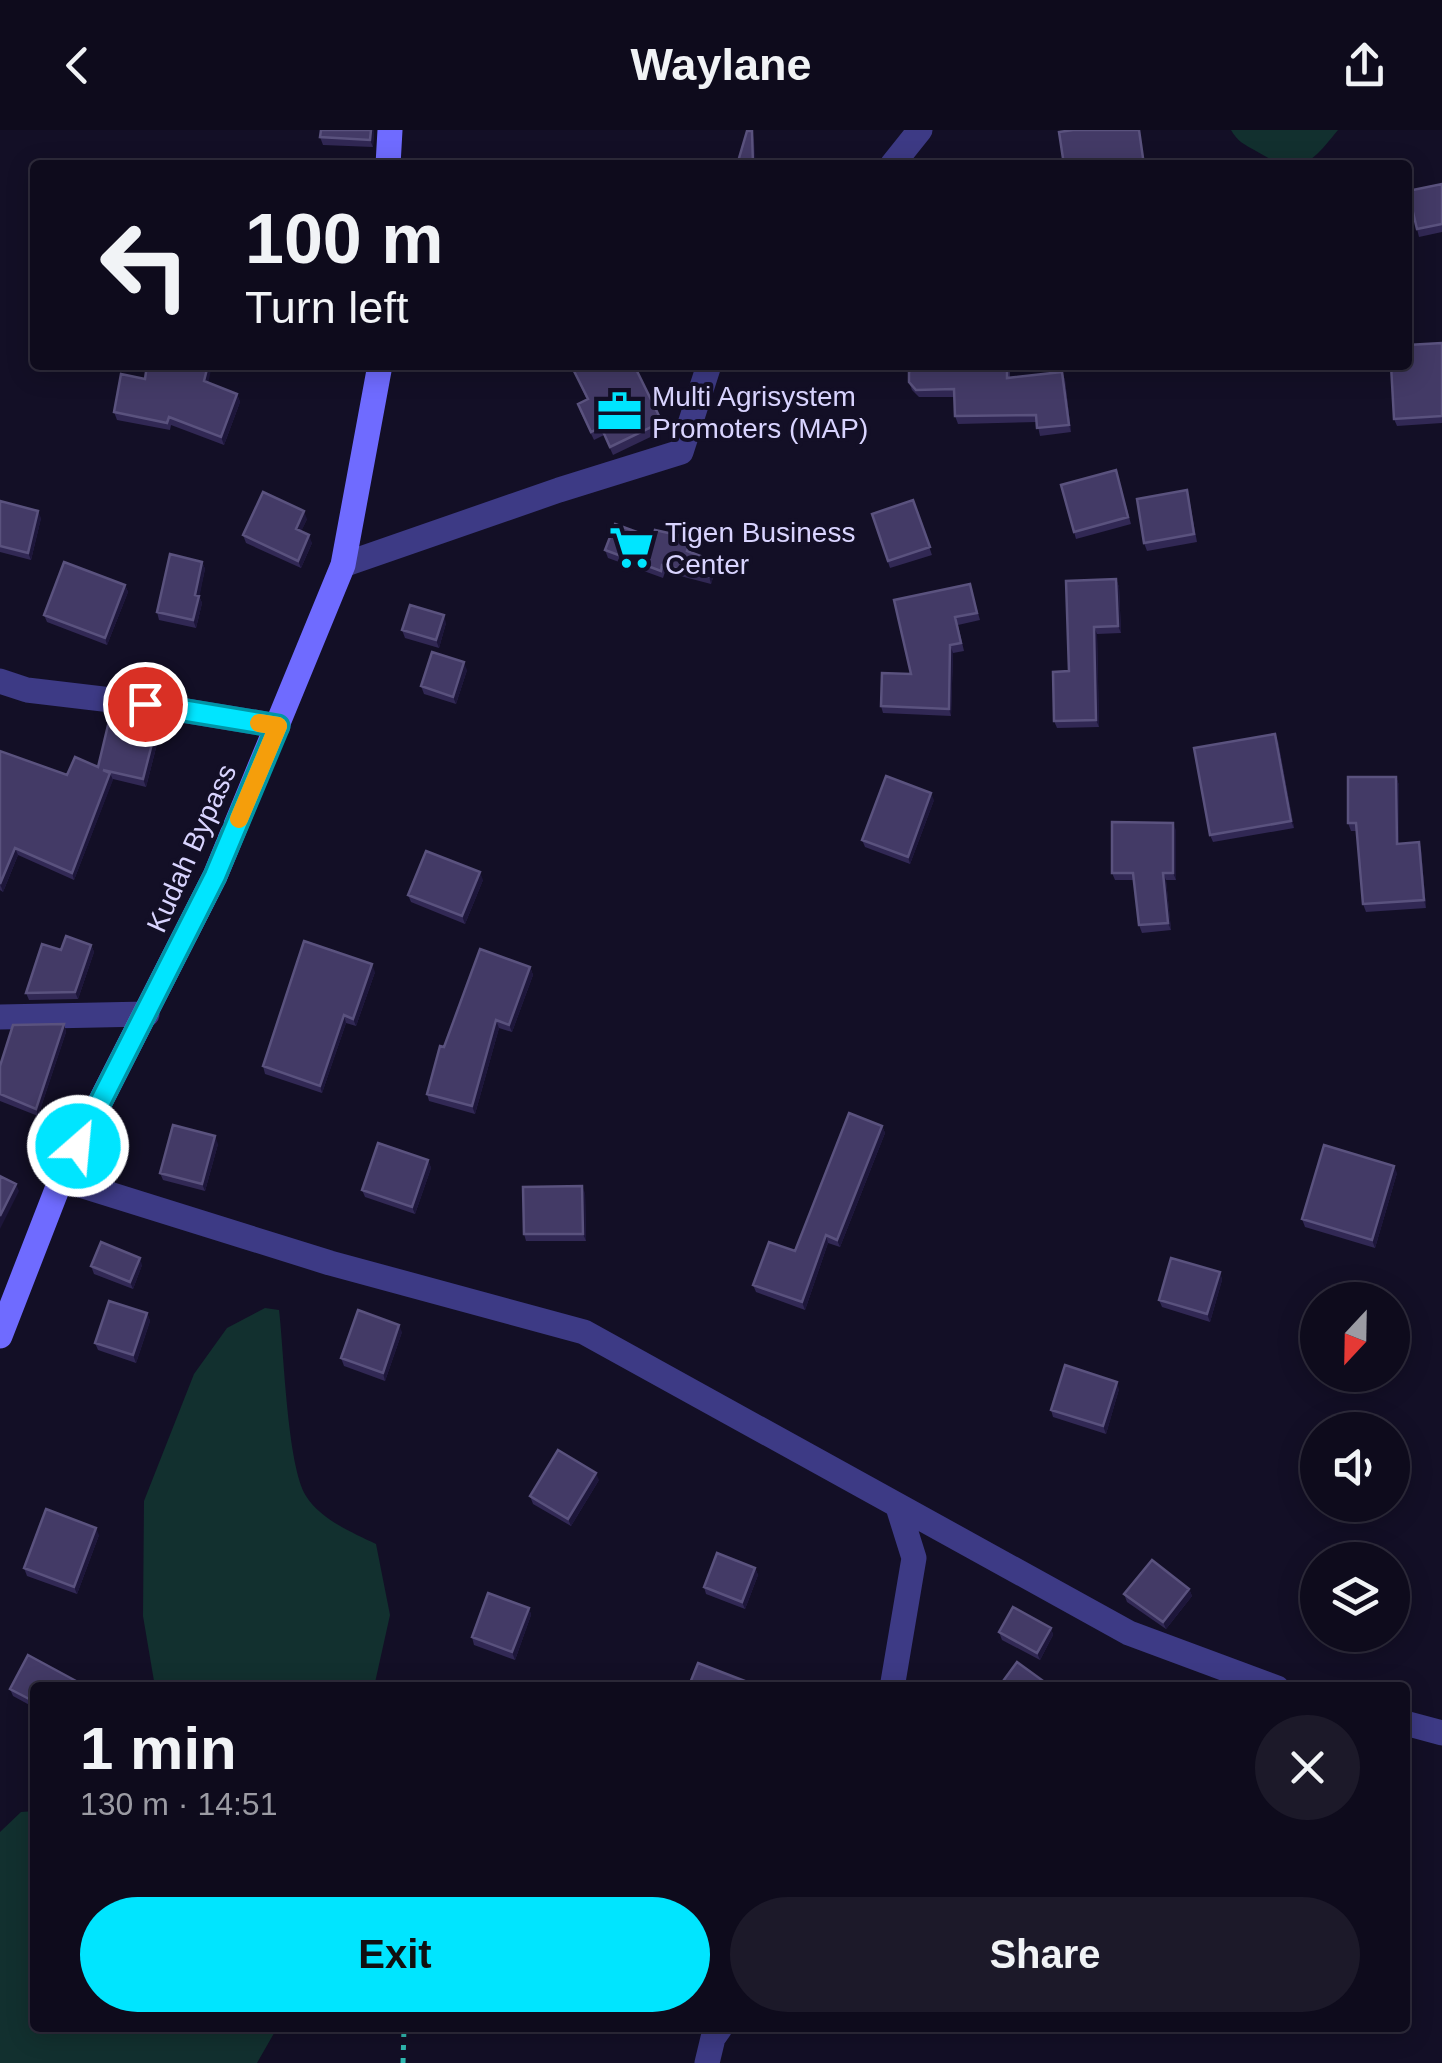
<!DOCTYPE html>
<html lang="en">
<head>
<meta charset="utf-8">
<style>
  body { margin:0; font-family:Arial,sans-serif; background:#1c1929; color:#f1f3f6; height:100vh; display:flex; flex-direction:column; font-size:38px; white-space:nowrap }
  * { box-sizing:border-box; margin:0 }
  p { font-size:32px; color:#9b9ba3 }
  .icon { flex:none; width:55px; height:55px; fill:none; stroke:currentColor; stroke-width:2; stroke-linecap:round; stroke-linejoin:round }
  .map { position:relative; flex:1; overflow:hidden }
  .panel { position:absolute; left:30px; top:1552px; width:1380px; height:350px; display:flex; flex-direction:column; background:#0e0b1c; border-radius:10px; box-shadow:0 5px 25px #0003,0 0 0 2px #2e2b3b }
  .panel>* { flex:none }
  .guide { position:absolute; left:30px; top:30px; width:1382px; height:210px; border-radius:10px; box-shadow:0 5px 25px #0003,0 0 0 2px #2e2b3b; background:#0e0b1c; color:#f1f3f6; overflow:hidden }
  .needle { width:65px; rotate:202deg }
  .controls { position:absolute; left:1300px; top:1152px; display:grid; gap:20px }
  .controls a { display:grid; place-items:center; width:110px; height:110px; border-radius:50%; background:#0e0b1c; box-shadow:0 5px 25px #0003,0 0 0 2px #2e2b3b; font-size:50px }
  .pin { position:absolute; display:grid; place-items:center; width:85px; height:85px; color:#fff; margin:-42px; border:5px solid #fff; border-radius:50%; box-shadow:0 2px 10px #0007 }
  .me { position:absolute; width:110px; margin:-55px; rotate:27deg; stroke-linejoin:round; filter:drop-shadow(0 0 8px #0008) }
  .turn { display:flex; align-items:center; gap:35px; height:210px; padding:0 50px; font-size:45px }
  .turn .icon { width:130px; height:130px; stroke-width:2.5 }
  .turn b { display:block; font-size:70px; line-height:85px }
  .round { display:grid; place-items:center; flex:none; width:105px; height:105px; border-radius:52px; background:#1c1929 }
  .summary { display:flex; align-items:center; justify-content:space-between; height:170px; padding:0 50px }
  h1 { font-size:60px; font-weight:800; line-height:75px }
  .button { display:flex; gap:20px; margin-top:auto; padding:20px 50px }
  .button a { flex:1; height:115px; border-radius:60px; background:#00e5ff; color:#111; font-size:40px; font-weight:800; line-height:115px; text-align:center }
  .button a+a { background:#1c1929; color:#f1f3f6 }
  header { display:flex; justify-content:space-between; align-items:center; height:130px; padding:0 50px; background:#0e0b1c; font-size:45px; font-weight:800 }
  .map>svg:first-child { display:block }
  .green { fill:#12302f }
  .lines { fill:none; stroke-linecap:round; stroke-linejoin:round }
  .path { stroke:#2fb8b0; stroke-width:5; stroke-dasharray:5 8; stroke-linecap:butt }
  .street { stroke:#3d3a85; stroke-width:25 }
  .secondary { stroke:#6f6bff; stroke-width:25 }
  .wall { fill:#312854 }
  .shaded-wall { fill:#1d163a }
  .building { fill:#433a66; stroke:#5a527e; stroke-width:2.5 }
  .route-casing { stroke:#0095a6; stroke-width:25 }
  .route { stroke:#00e5ff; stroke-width:18 }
  .slow { stroke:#f59e0b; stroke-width:18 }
  .labels { text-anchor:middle; stroke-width:8; stroke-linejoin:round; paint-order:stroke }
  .poi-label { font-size:28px; fill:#d9d4ff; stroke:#130f26; text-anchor:start }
  .street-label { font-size:28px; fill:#d9d4ff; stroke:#130f26 }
</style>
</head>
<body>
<header><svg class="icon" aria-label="back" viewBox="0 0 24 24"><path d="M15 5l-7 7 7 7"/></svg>Waylane<svg class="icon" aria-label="share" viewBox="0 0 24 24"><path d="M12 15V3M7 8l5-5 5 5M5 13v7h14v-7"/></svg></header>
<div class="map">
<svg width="1442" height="1933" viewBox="0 0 1442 1933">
  <rect width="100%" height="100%" fill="#130f26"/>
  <path class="green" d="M1231 0H1338C1309 36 1299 47 1256 21 1245 15 1237 11 1231 0Z
    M265 1178 279 1180C284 1221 287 1335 306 1366 320 1389 353 1403 376 1414L390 1485 374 1557H155L143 1486 144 1371 194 1244 227 1198Z
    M35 1681V1898H277L257 1933H0V1702L21 1682Z"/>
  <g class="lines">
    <path class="path" d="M403 1933 404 1898"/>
    <path class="street" d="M892 35 920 0
      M343 435 559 360 681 322 709 235
      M0 551 27 560 145 574 278 596
      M0 887 147 884
      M61 1049 330 1133 584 1202 1129 1503 1277 1558
      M892 1558 914 1428 898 1377
      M1405 1593 1442 1603
      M707 1933 713 1908 720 1898"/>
    <path class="secondary" d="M388 35 390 0
      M0 1206 61 1049 215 746 343 435 380 235"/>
  </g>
  <path class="wall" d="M374 0 373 17 323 15 320 7Z
    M1442 54V102L1419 107 1417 99Z
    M1442 213V293L1397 296 1394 289Z
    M916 235H1010V247L1062 242 1065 250 1071 302 1040 306 1037 292 958 294 955 286 954 267H919L912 260 909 252Z
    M574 241 662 292 665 300 613 325 604 305 594 310 580 281 578 274 587 270Z
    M145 249 208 253 237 264 240 272 224 315 171 295 170 300 117 290 114 282Z
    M1118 347 1131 394 1076 409 1074 402Z
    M1189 368 1197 412 1147 421 1144 413Z
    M913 370 932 425 890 438 872 384Z
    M0 371 41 388 31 430 0 422Z
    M307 389 301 401 312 413 301 438 246 413 243 405Z
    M653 408H691L693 416 692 423 716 438 711 454 665 442 663 448 608 428 605 420Z
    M202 432 205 439 199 466 202 473 196 498 159 490 157 482Z
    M1116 449 1119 457 1121 503 1097 504 1099 597 1057 598 1054 591 1069 541Z
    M970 454 980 490 958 495 964 521 953 523 951 586 883 583 881 576 911 544Z
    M125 455 128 462 107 515 47 492 44 485Z
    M446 493 439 518 405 508 402 500Z
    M467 540 456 574 424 564 421 556Z
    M158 610 146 657 113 649 74 750 18 725 3 762 0 760V621L67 645 98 637Z
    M1278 611 1294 698 1213 712 1210 705Z
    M1396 647 1399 655V714L1419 712 1421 719 1426 778 1366 782 1363 774 1357 701H1351L1348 693Z
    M934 670 910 734 865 717 862 710Z
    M1176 700V750H1166L1171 800 1142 803 1139 795 1134 750H1115L1112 743Z
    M483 750 465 794 411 772 408 765Z
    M91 815 94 822 78 869 29 870 26 863 61 820Z
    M530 837 533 845 512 902 499 898 475 984 429 971 427 964 444 917Z
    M375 842 356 896 346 893 322 963 265 944 263 936Z
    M64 894 66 902 38 986 0 971V936Z
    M882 996 885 1003 840 1117 828 1113 805 1180 756 1162 753 1155 795 1121Z
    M218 1014 205 1061 163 1050 160 1043Z
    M428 1030 431 1038 415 1084 365 1067 362 1060Z
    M1397 1043 1375 1118 1305 1097 1302 1089Z
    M585 1063 586 1111H526L524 1104Z
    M142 1135 133 1159 94 1144 91 1136Z
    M1220 1142 1222 1150 1210 1192 1162 1177 1159 1170Z
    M147 1183 150 1191 136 1233 98 1220 95 1213Z
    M402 1202 385 1251 344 1236 341 1228Z
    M1119 1259 1106 1304 1053 1287 1051 1280Z
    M599 1350 571 1396 533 1374 530 1366Z
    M99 1405 77 1464 27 1446 24 1438Z
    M755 1438 758 1445 745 1479 706 1464 704 1457Z
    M1189 1459 1192 1466 1166 1499 1127 1472 1124 1464Z
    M529 1478 531 1485 515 1530 474 1515 472 1507Z
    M1051 1498 1053 1505 1040 1530 1002 1510 999 1502Z
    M35 1558V1578L13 1566 10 1559Z"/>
  <path class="shaded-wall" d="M371 0H374L373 17 370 10Z
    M752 1 754 9 756 35H753Z
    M208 235H212L207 259 204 251Z
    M1062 242 1065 250 1071 302 1069 295Z
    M237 264 240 272 224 315 221 307Z
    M38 381 41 388 31 430 28 423Z
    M304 381 307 389 299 406 296 399Z
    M309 405 312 413 301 438 298 431Z
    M691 408 693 416 690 429 687 421Z
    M714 431 716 438 711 454 709 446Z
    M202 432 205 439 199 469V466L202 473 196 498 193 490 195 465Z
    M1116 449 1119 457 1121 503 1118 496Z
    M125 455 128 462 107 515 105 508Z
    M444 485 446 493 439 518 436 510Z
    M1094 497 1097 504 1099 597 1096 590Z
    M950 515 953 523 951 586 949 579Z
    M464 532 467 540 456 574 453 567Z
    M155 602 158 610 146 657 143 649Z
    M1275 604 1278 611 1294 698 1291 691Z
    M110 643 113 650 74 750 72 743Z
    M1396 647 1399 655V721L1397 714Z
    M931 663 934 670 910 734 908 727Z
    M1173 693 1176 700V750L1173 743Z
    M1419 712 1421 719 1426 778 1424 770Z
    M15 718 18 725 3 762 0 754Z
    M480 742 483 750 465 794 462 786Z
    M1163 743 1166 750 1171 800 1168 793Z
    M91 815 94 822 78 869 75 862Z
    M372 834 375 842 356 896 353 889Z
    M530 837 533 845 512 902 509 895Z
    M344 885 346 893 322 963 320 956Z
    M496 890 499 898 475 984 472 976Z
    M64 894 66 902 38 986 36 979Z
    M882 996 885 1003 840 1117 837 1110Z
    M215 1006 218 1014 205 1061 202 1054Z
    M428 1030 431 1038 415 1084 412 1077Z
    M1394 1036 1397 1043 1375 1118 1372 1110Z
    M16 1054 19 1061 0 1099V1086Z
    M582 1056 585 1063 586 1111 583 1104Z
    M826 1105 828 1113 805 1180 802 1172Z
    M140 1128 142 1135 133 1159 130 1152Z
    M1220 1142 1222 1150 1210 1192 1207 1184Z
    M147 1183 150 1191 136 1233 133 1225Z
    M399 1195 402 1202 385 1251 383 1243Z
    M1117 1252 1119 1259 1106 1304 1103 1296Z
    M596 1343 599 1350 571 1396 568 1389Z
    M96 1398 99 1405 77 1464 74 1457Z
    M755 1438 758 1445 745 1479 742 1472Z
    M1189 1459 1192 1466 1166 1499 1163 1492Z
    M529 1478 531 1485 515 1530 512 1522Z
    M1051 1498 1053 1505 1040 1530 1037 1523Z"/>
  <path class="building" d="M321 0H371L370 10 320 7Z
    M1073 0H1139L1144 35H1064L1059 2Z
    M747 1H752L753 35H737Z
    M1442 54V94L1417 99 1408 61Z
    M1442 213V286L1394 289 1391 235H1408V215Z
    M147 235H208L204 251 237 264 221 307 169 287 167 293 114 282 121 244 145 249Z
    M586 235H634L662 292 610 317 601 297 591 302 578 274 588 269 574 241Z
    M916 235H1007V248L1062 242 1069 295 1037 298 1036 285 955 286 954 259 916 260 909 252V242Z
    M1116 340 1128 387 1074 402 1061 355Z
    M1187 360 1194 404 1144 413 1137 369Z
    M263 362 304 381 296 399 309 405 298 431 243 405Z
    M913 370 930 417 888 431 872 384Z
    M0 371 38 381 28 423 0 416Z
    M615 394 653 408 655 400 691 408 687 421 714 431 709 446 662 435 661 441 605 420Z
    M170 424 202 432 195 465 199 466 193 490 157 482Z
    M64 432 125 455 105 508 44 485Z
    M1116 449 1118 496 1094 497 1096 590 1054 591 1053 542 1069 541 1066 451Z
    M970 454 977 483 955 487 961 513 950 515 949 579 881 576 882 543 911 544 894 470Z
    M410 475 444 485 436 510 402 500Z
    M432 522 464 532 453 567 421 556Z
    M109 591 155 602 143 649 103 640 110 643 72 743 15 718 0 754V621L67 645 75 627 98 637Z
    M1275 604 1291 691 1210 705 1194 618Z
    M886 646 931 663 908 727 862 710Z
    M1348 647H1396L1397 714 1419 712 1424 770 1363 774 1356 693H1348Z
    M1112 692 1173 693V743H1163L1168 793 1139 795 1133 743H1112Z
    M426 721 480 742 462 786 408 765Z
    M66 806 91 815 75 862 26 863 42 814 61 820Z
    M304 811 372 834 353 889 344 885 320 956 263 936Z
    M480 819 530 837 509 895 496 890 472 976 427 964 440 916 444 917Z
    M64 894 36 979 0 964V936L13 895Z
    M849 983 882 996 837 1110 826 1105 802 1172 753 1155 769 1112 795 1121Z
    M173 995 215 1006 202 1054 160 1043Z
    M378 1013 428 1030 412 1077 362 1060Z
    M1324 1015 1394 1036 1372 1110 1302 1089Z
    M0 1046 16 1054 0 1086Z
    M582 1056 583 1104H524L523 1057Z
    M101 1112 140 1128 130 1152 91 1136Z
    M1171 1128 1220 1142 1207 1184 1159 1170Z
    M109 1171 147 1183 133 1225 95 1213Z
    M358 1180 399 1195 383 1243 341 1228Z
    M1065 1235 1117 1252 1103 1296 1051 1280Z
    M558 1320 596 1343 568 1389 530 1366Z
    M46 1379 96 1398 74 1457 24 1438Z
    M717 1423 755 1438 742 1472 704 1457Z
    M1152 1430 1189 1459 1163 1492 1124 1464Z
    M488 1463 529 1478 512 1522 472 1507Z
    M1013 1477 1051 1498 1037 1523 999 1502Z
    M28 1525 89 1558H35V1572L10 1559Z
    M1017 1532 1046 1553 1043 1558H998Z
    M698 1533 763 1558H688Z"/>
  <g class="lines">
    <defs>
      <path id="route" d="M78 1016 215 746 278 596 145 574"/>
    </defs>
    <use href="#route" class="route-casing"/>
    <use href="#route" class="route"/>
    <path class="slow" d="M239 689 278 596 259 593"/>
  </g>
  <defs>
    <symbol id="office-bare" viewBox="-9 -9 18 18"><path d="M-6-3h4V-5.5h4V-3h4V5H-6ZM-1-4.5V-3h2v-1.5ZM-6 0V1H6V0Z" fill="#00e5ff" stroke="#130f26" stroke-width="2.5" paint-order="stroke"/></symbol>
    <symbol id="supermarket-bare" viewBox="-9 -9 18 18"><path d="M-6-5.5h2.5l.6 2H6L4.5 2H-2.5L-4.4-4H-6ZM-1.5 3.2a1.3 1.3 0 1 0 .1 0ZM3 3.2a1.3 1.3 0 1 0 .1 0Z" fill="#00e5ff" stroke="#130f26" stroke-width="2.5" paint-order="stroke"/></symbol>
  </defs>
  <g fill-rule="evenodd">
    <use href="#office-bare" x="588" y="250" width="63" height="63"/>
    <use href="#supermarket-bare" x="600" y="386" width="63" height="63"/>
  </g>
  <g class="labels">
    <g class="poi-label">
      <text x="652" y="276">Multi Agrisystem<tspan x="652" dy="32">Promoters (MAP)</tspan></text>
      <text x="665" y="412">Tigen Business<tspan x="665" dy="32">Center</tspan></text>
    </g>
    <g class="street-label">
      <text transform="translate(191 718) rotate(-66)" y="10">Kudah Bypass</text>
    </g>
  </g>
</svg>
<div class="controls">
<a><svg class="needle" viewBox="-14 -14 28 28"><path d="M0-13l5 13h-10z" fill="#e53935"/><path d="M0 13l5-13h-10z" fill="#9b9ba3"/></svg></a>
<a><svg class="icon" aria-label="sound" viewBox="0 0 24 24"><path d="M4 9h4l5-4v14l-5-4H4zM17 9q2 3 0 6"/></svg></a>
<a><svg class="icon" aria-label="layers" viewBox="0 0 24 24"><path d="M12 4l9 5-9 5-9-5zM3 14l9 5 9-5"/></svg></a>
</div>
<div class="pin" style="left:145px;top:574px;background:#d93025"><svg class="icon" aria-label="arrive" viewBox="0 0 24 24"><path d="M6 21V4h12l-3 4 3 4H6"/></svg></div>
<svg class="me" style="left:78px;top:1016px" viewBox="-20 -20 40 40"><circle r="17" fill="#00e5ff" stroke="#fff" stroke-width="3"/><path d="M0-11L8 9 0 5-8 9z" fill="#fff"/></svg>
<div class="guide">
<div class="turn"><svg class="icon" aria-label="left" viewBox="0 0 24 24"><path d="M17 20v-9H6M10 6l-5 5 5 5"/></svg><div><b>100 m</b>Turn left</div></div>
</div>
<section class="panel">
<div class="summary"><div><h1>1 min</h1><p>130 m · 14:51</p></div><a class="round"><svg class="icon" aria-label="close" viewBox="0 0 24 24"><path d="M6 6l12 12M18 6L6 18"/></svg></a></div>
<div class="button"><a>Exit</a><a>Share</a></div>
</section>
</div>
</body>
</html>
